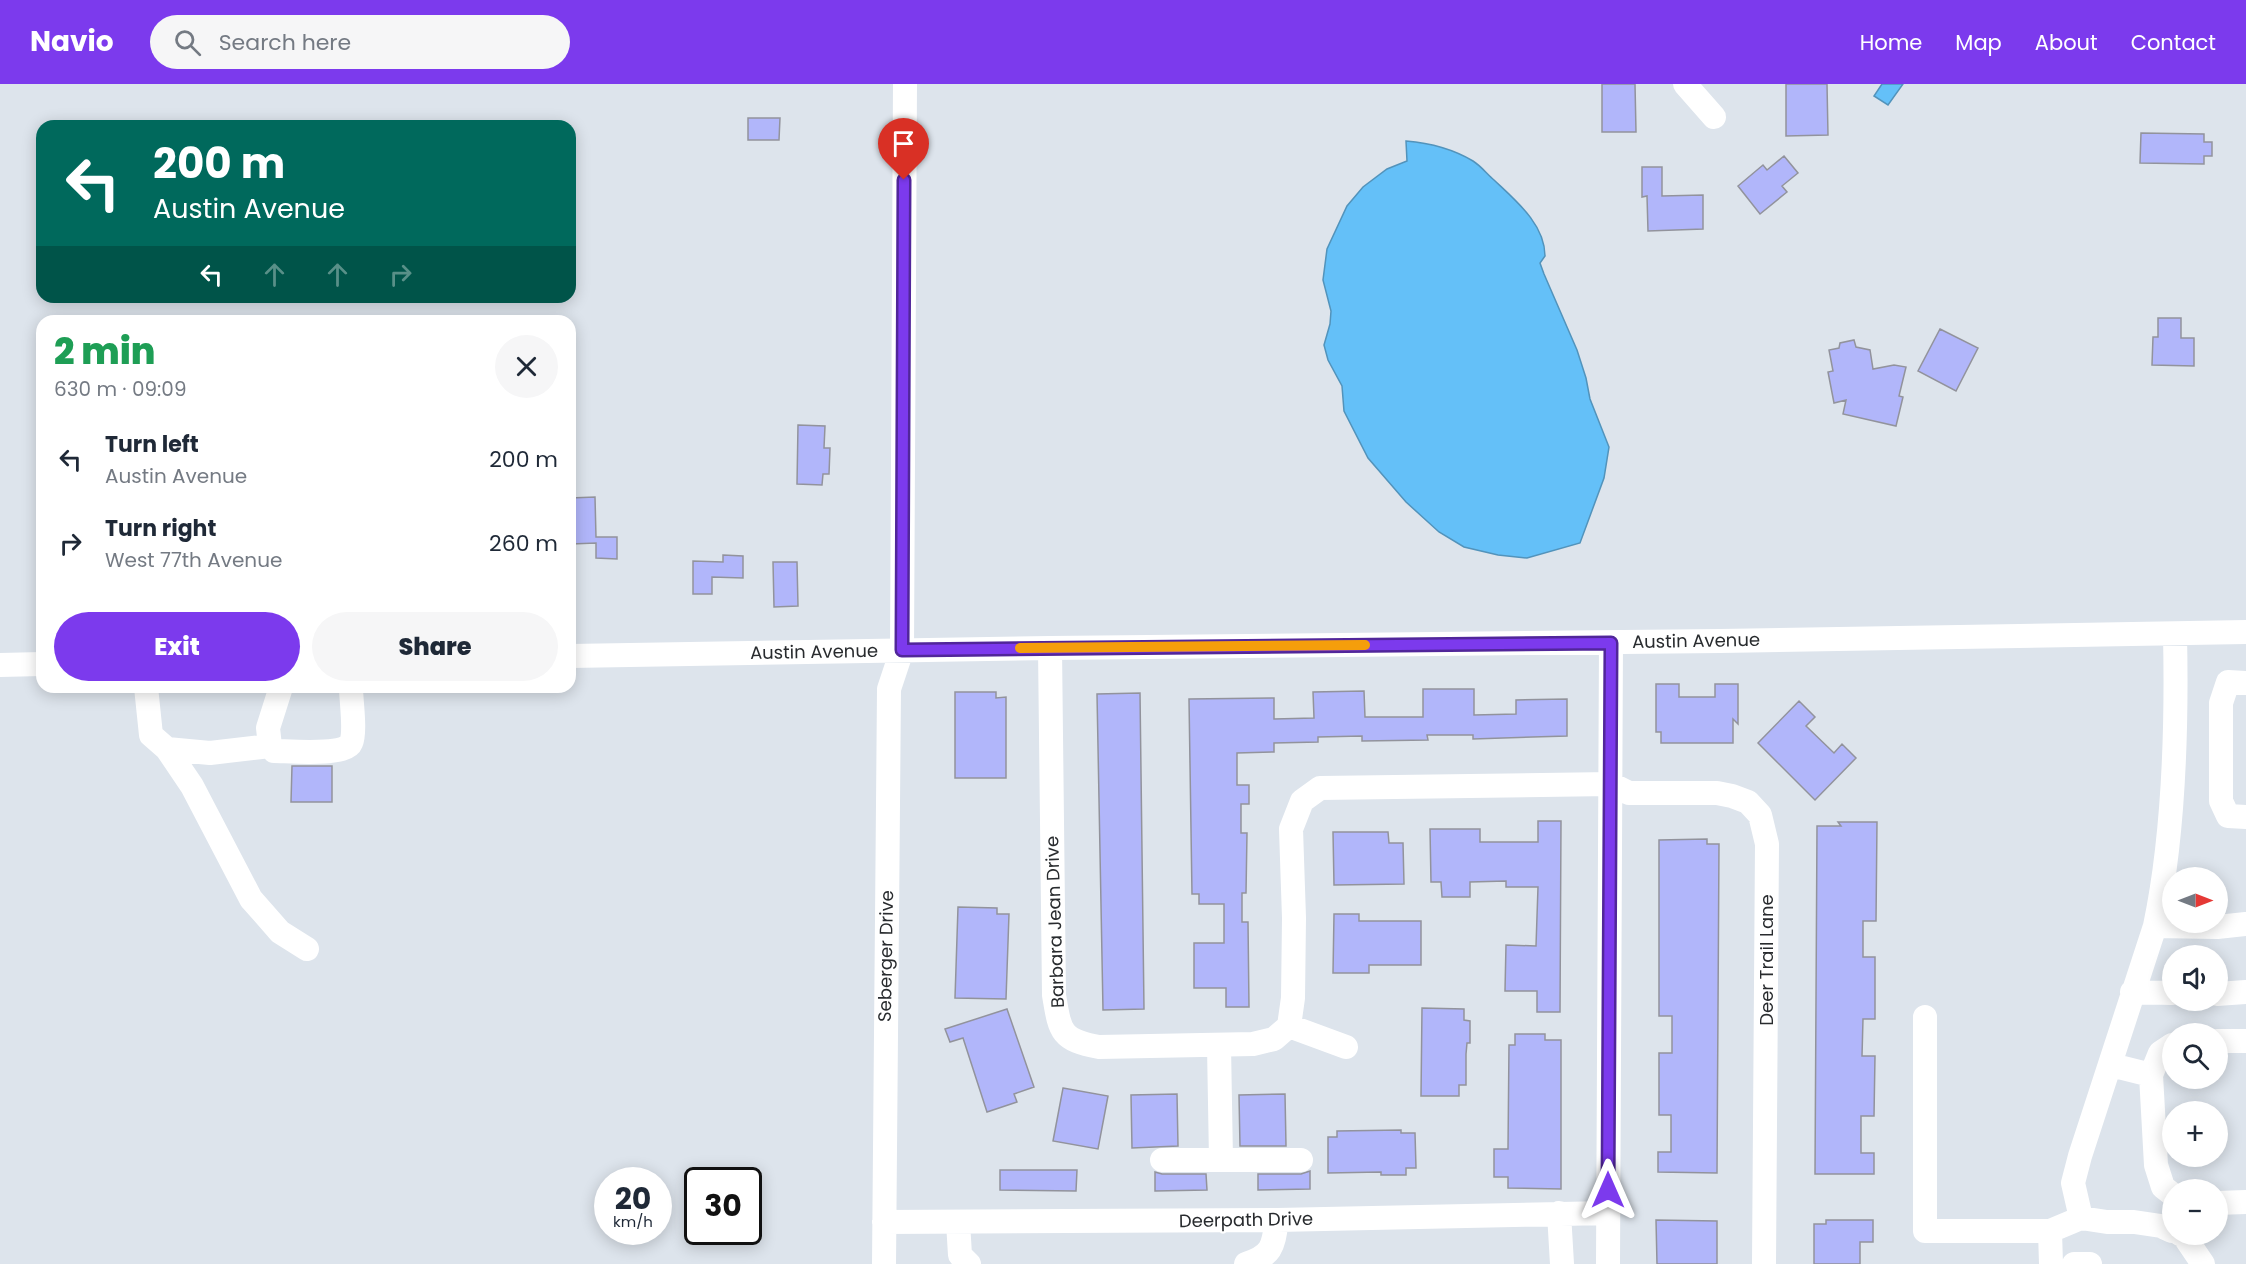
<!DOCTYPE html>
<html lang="en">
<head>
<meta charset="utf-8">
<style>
  body { margin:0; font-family:Poppins,sans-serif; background:#f6f6f7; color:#1f2937; height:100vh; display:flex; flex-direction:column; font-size:22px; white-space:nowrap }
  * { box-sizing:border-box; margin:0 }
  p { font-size:20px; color:#747a83 }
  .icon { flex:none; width:33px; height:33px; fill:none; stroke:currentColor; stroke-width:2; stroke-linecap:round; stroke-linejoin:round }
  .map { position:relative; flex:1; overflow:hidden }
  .details { position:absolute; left:36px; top:231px; width:540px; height:378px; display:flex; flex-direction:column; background:#fff; border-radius:18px; box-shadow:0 3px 15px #0003 }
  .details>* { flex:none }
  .guide { position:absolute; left:36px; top:36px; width:540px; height:183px; border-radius:18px; box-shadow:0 3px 15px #0003; background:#00695c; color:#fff; overflow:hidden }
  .needle { width:39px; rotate:90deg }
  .fabs { position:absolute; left:2162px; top:783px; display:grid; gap:12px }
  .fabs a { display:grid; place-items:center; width:66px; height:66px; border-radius:50%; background:#fff; box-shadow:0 3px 15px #0003; font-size:30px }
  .speed { position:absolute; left:594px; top:1083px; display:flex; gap:12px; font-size:30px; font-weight:700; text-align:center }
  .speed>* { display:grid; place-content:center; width:78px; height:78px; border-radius:50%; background:#fff; box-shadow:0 3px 15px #0003; line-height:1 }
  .speed small { font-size:15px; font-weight:400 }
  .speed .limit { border:3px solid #111; border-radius:9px; background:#fff; color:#111 }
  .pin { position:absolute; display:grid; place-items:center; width:51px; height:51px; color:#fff; margin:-62px -26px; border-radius:50% 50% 50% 0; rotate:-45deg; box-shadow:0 0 6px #0007 }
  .pin .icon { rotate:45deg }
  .me { position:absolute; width:66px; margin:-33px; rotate:0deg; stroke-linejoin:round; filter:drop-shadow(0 0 4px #0008) }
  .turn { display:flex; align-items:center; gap:21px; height:126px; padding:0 18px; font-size:27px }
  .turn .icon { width:78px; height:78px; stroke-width:2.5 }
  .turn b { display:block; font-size:42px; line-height:51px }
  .lanes { display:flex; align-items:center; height:57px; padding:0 18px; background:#0003; justify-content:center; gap:30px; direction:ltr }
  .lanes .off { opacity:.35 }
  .round { display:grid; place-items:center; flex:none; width:63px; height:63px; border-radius:32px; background:#f6f6f7 }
  .overview { display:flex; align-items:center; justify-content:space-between; height:102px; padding:0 18px }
  h1 { font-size:36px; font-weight:800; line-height:45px; color:#1e9e55 }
  .action { display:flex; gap:12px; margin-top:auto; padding:12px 18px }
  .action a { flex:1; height:69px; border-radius:36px; background:#7c3aed; color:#fff; font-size:24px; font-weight:800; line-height:69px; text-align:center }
  .action a+a { background:#f6f6f7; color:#1f2937 }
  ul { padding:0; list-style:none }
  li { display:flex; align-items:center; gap:18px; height:84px; padding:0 18px }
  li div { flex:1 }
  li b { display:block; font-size:22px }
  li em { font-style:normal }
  header { display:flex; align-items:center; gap:36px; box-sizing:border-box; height:84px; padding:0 30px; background:#7c3aed; color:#fff }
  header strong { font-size:28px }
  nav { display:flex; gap:33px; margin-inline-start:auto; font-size:21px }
  .search { width:420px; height:54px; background:#f6f6f7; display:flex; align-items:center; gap:15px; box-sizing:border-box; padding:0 21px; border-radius:33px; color:#747a83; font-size:22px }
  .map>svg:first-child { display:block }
  .water { fill:#64c0f8; stroke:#5293bb; stroke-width:1.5 }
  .building { fill:#b1b6fa; stroke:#92939c; stroke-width:1.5 }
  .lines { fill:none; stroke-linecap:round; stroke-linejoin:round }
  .minor { stroke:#fff; stroke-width:24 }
  .route-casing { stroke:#51269a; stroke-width:15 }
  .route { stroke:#7c3aed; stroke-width:10 }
  .slow { stroke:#f59e0b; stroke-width:10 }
  .labels { text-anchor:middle; stroke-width:4.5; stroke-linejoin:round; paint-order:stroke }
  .street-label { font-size:18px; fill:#282b2e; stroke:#fff }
</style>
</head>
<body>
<header>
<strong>Navio</strong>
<div class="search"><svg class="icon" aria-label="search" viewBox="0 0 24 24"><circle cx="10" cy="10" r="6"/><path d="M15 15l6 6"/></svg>Search here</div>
<nav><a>Home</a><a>Map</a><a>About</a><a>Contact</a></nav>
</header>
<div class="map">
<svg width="2246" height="1180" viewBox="0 0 2246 1180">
  <rect width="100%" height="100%" fill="#dde4ec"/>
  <path class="water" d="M1882 0H1903L1888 21 1874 12Z
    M1406 57C1430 59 1453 65 1473 77 1481 82 1487 90 1494 96 1515 116 1545 140 1545 172L1540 179 1544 190 1577 266 1586 294 1590 315 1609 363 1604 394 1580 459 1527 474 1498 471 1464 463 1439 448 1406 418 1368 374 1344 327 1342 302 1328 276 1324 261 1330 240 1331 227 1323 196 1327 165 1347 122 1363 103 1387 85 1407 77Z"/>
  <path class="building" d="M1602 0H1635L1636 48H1602Z
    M1786 0H1827L1828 51 1786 52Z
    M748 34H780L779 56H748Z
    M2141 49 2204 50V58H2212V72H2204V80L2140 79Z
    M1784 72 1798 89 1782 102 1787 108 1760 130 1738 102 1763 81 1767 86Z
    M1642 83H1662V112L1703 111V145L1648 147 1647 112 1642 113Z
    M2158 234H2181V254H2194V282L2152 281 2153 253H2158Z
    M1940 245 1978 264 1956 307 1918 287Z
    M1854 256 1856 263 1870 266 1873 285 1894 281 1906 283 1899 312 1903 313 1896 342 1843 330 1846 316 1834 319 1828 288 1833 287 1829 266 1839 264 1840 259Z
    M798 341 825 342 824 364H830L829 390H823L822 401 797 400Z
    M595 413 596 453H617V475L596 474V459L571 460 570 414Z
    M723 471 743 472V494L712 493V510H693V477L723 478Z
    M773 478H797L798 522 774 523Z
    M1656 600H1679V613H1715V600H1738V640L1733 635V659H1661V648H1656Z
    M1423 605H1474V631L1516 630V616L1567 615V652L1473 655V651H1427L1428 656 1362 657V652L1318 653V658L1274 659V668L1237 669V701H1249V720H1241V749H1247L1246 809H1242V838H1248L1249 923H1226V904H1194V859H1224V820H1199V810H1192L1189 615 1274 614V635L1314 634 1313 608 1364 607 1365 633H1423Z
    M955 608H996V614L1006 613V694H955Z
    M1140 609 1144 925 1103 926 1097 610Z
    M1799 617 1815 633 1806 642 1834 669 1842 660 1856 674 1815 716 1758 659Z
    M292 682H332V718H291Z
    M1538 737H1561L1560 928H1537V907H1505L1506 861 1536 862 1538 803H1506V797L1470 798V813H1442L1441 798H1431L1430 745H1480V758H1538Z
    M1838 738H1877L1876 837H1863V873H1875V935H1863L1862 972H1875L1874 1032H1861V1069H1874V1090H1815L1817 742H1841Z
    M1333 748H1388L1389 759H1403L1404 800 1334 801Z
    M1707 755V760H1719L1717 1089 1658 1088V1068H1671V1031H1659V969H1672V932H1659V756Z
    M958 823 997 824V830H1009L1006 915 955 914Z
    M1334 830H1359V837H1421V881H1369V889H1333Z
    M1422 924 1464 925V936L1470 937V959H1467L1466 970V1001H1459V1012H1421Z
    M1007 925 1034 1003 1014 1010 1017 1018 987 1028 963 954 950 958 945 945Z
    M1515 950H1545V956H1561V1105L1508 1104V1093H1494V1065H1508L1509 961H1515Z
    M1063 1004 1108 1012 1098 1065 1053 1057Z
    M1177 1010 1178 1062 1132 1064 1131 1011Z
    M1285 1010 1286 1062H1240L1239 1011Z
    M1401 1046V1049H1415L1416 1084H1406V1091H1381V1088L1328 1089V1053H1337V1047Z
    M1000 1086H1077L1076 1107 1000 1106Z
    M1310 1087V1105L1258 1106V1090H1301Z
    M1155 1088 1162 1090H1206L1207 1106 1155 1107Z
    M1656 1136 1717 1137V1180H1657Z
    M1826 1136H1873V1158H1860V1180H1814V1140H1826Z"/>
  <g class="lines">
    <path class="minor" d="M1685 0 1714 33
      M1050 564 1054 911C1060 947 1060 956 1099 963L1253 960 1274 955 1289 942 1293 914 1294 834 1291 745 1302 717 1320 704 1611 700 1629 709H1717L1732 712 1748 718 1760 731 1767 760 1764 1180
      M570 572 1050 564 1720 557 2246 548
      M0 581 42 580
      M2246 599 2228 598 2221 619V717L2228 732 2246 733
      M146 603 151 651 167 665 210 669 270 662
      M281 603 268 644 270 662 274 667C288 667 346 672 351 659 356 647 351 617 351 603
      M167 665 192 702 251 815 280 848 307 865
      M2155 842 2217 843 2246 840
      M2132 908 2172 909
      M2217 910 2246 908
      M1925 933V1147H2050
      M1289 942 1346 963
      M2217 957H2246
      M2172 961 2160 969 2151 991 2156 1081 2163 1103 2172 1110
      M1219 962 1221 1076
      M2111 981 2151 991
      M1162 1076H1301
      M2217 1119 2246 1118
      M1559 1129 1562 1180
      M2081 1134 2073 1099 2080 1072 2155 842C2174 751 2177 643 2175 550
      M884 1138 1277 1136 1608 1129
      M958 1138 960 1171 969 1180
      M2180 1150 2184 1152 2203 1180
      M884 1180 889 605 902 566 905 0
      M1246 1180C1273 1171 1273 1162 1277 1136
      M1608 1180 1611 559
      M2051 1180 2050 1147 2081 1134 2107 1138H2134L2161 1142 2172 1147
      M2074 1180H2090"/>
  </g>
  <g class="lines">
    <defs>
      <path id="route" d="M904 96 902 566 1611 559 1608 1106"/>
    </defs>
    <use href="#route" class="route-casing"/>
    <use href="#route" class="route"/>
    <path class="slow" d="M1020 564 1365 561"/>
  </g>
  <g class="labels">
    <g class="street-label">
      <text transform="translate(1696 557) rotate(-1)" y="6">Austin Avenue</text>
      <text transform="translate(814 568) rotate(-1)" y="6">Austin Avenue</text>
      <text transform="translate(1055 838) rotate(-92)" y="6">Barbara Jean Drive</text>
      <text transform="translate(886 872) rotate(-89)" y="6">Seberger Drive</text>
      <text transform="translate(1767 876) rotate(-90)" y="6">Deer Trail Lane</text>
      <text transform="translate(1246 1136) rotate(-1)" y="6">Deerpath Drive</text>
    </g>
  </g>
</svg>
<div class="fabs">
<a><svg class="needle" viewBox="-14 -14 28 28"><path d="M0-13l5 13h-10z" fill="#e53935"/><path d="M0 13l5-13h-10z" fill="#747a83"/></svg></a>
<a><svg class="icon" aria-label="sound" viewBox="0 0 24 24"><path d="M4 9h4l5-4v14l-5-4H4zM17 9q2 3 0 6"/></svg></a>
<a><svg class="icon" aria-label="search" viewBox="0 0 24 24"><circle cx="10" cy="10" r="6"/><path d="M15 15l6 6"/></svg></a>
<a>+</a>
<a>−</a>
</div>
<div class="speed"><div>20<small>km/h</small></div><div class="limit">30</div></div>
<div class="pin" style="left:904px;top:96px;background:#d93025"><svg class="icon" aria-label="arrive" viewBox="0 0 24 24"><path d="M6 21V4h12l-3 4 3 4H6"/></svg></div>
<svg class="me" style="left:1608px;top:1106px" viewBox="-20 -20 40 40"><path d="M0-17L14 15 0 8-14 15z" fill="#7c3aed" stroke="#fff" stroke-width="4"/></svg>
<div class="guide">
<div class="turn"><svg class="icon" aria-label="left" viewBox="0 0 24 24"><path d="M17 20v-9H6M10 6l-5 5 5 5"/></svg><div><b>200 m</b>Austin Avenue</div></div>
<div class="lanes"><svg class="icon" aria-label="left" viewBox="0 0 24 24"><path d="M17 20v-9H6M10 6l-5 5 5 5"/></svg><svg class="icon off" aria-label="ahead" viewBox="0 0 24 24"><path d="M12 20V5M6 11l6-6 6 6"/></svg><svg class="icon off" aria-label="ahead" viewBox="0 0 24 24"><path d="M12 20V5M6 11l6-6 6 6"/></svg><svg class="icon off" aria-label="right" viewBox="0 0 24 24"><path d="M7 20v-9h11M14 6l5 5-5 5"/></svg></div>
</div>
<section class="details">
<div class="overview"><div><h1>2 min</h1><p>630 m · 09:09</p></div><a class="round"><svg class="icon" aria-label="close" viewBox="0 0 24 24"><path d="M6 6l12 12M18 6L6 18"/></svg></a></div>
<ul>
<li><svg class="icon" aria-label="left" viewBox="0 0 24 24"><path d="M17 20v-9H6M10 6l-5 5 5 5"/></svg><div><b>Turn left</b><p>Austin Avenue</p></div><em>200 m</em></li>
<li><svg class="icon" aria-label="right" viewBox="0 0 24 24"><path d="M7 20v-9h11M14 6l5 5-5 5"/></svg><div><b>Turn right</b><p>West 77th Avenue</p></div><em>260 m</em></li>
</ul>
<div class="action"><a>Exit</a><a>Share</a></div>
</section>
</div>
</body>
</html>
